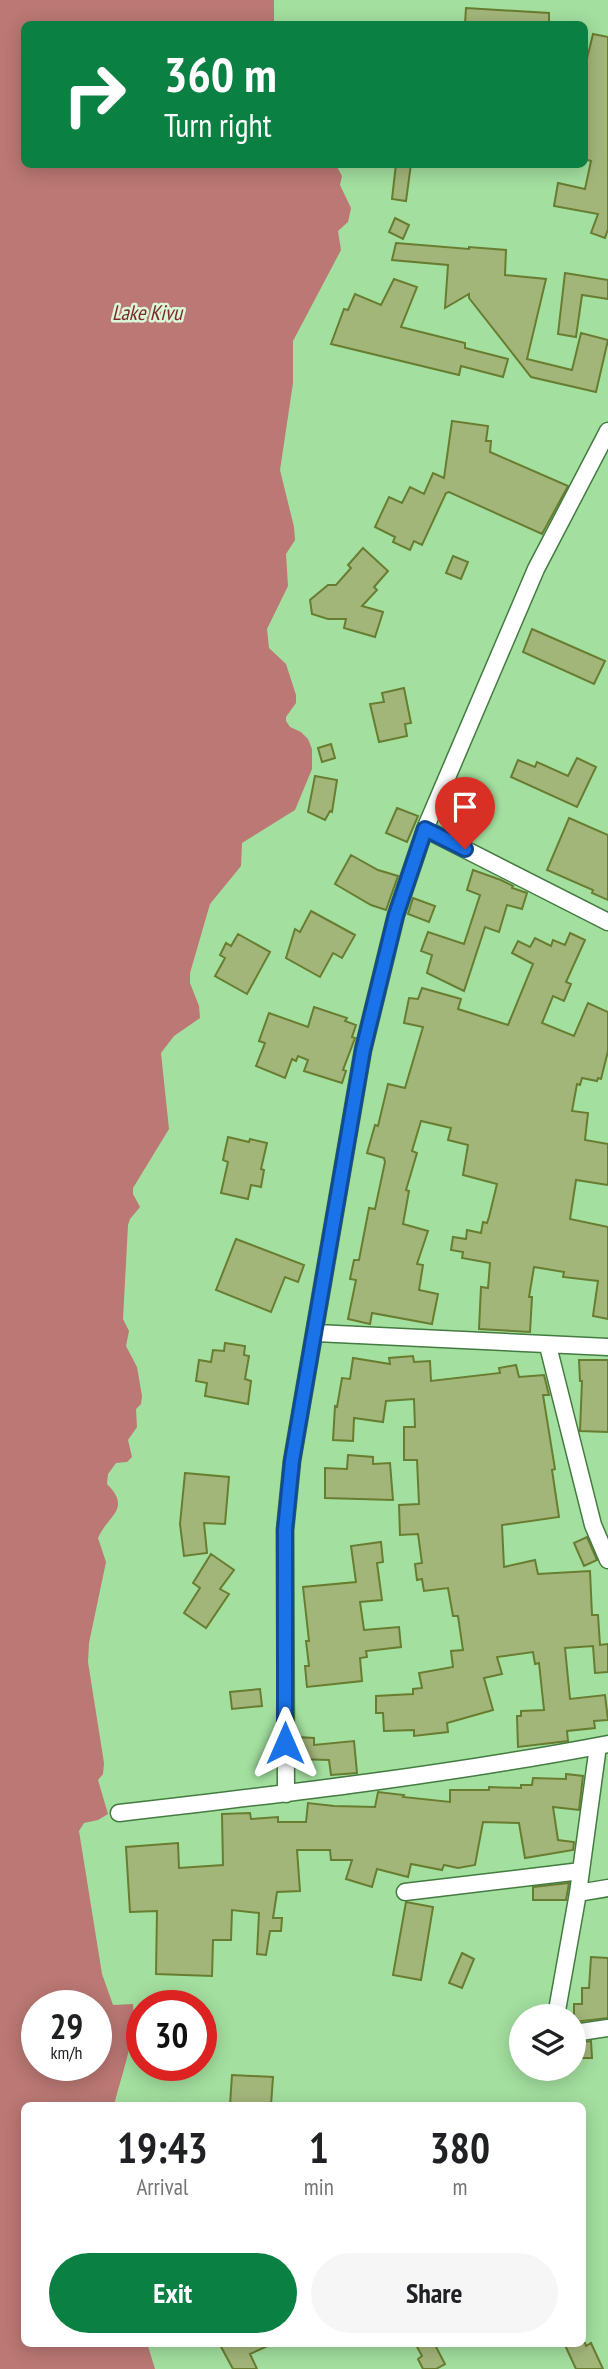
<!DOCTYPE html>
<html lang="en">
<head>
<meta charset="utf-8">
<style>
  body { margin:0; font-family:"PT Sans Narrow",sans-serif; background:#f6f6f6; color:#202124; height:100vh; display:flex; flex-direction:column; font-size:26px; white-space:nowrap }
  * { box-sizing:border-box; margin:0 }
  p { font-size:23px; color:#757577 }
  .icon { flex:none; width:38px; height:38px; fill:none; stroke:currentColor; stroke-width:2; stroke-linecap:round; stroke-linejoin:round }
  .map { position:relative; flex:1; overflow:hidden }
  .side { position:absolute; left:21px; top:2102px; width:565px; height:245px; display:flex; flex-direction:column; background:#fff; border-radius:10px; box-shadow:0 4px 18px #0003 }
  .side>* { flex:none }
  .top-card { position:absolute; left:21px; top:21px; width:567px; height:147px; border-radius:10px; box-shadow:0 4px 18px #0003; background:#0b8043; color:#fff; overflow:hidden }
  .fabs { position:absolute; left:509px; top:2004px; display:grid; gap:14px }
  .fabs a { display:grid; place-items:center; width:77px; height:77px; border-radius:50%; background:#fff; box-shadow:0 4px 18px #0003; font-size:35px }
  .speed { position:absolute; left:21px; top:1990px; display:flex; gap:14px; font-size:35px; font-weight:700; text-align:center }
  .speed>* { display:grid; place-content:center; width:91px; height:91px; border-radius:50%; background:#fff; box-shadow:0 4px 18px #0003; line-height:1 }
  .speed small { font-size:18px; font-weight:400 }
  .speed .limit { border:10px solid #d22; background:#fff; color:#111 }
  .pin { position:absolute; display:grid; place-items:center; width:60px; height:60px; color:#fff; margin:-72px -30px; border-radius:50% 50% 50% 0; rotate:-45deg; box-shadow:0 0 7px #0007 }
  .pin .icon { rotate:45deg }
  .me { position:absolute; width:77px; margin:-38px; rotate:0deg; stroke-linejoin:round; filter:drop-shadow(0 0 5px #0008) }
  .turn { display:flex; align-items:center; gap:24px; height:147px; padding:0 28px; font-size:32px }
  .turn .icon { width:91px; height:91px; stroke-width:2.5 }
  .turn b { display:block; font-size:49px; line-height:60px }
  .eta { display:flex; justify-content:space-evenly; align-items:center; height:119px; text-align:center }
  .eta b { font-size:42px; font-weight:600; line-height:49px }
  .action { display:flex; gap:14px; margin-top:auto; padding:14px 28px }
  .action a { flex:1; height:80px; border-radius:42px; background:#0b8043; color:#fff; font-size:28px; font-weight:600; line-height:80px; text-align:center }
  .action a+a { background:#f6f6f6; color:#202124 }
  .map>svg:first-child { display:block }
  .water { fill:#bb7874; fill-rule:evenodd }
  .building { fill:#a3b67a; stroke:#687d30; stroke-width:2 }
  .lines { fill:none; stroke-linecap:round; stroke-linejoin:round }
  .minor-casing { stroke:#437b40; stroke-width:19 }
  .minor { stroke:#fff; stroke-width:16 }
  .route-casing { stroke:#114b97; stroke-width:18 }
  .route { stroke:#1a73e8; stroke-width:12 }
  .labels { text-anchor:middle; stroke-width:5; stroke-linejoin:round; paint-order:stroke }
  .water-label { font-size:21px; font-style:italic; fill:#7d2a2b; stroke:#d9f7d6 }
</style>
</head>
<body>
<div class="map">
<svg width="608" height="2369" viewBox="0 0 608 2369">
  <rect width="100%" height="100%" fill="#a3df9f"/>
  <path class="water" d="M0 0H274V24H24V164L263 166 336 165 342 176 340 185 351 208 348 222 338 231 341 250 293 341V383L280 470 294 527 295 540 286 554 288 586 267 629 269 648 286 664 296 695V703L286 717V721L290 727 301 732 308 739 312 749V769L295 810 242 843 241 866 210 904 190 973V983L199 1006 200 1018 174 1036 161 1053 169 1129 133 1188V1194L140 1207 130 1219 128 1225 123 1319 129 1331 126 1346 137 1367 142 1396 141 1404 136 1409 137 1427 128 1440 132 1457 127 1462 116 1463 108 1474 107 1484C132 1509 108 1515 98 1538L106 1562 89 1643 88 1662 104 1763 103 1774 98 1780 108 1814 98 1820 84 1823 79 1831 102 1974 113 2005 133 2004C136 2038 122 2073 114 2105H24V2343H147L155 2369H0ZM37 2006H96V2065H37Z"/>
  <path class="building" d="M466 8 549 13V24H465Z
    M593 34 608 37V229L605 238 591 233 598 214 554 206 558 183 585 189 591 161 584 159V71Z
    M396 164H411L406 201 392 199Z
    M395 218 409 225 403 239 389 232Z
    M396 243 469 249V247L506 250 505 275 546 279 527 359 572 370 581 333 608 340 596 392 531 377 469 298V294L445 308 448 265 392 260Z
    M565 273 608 280V299L582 295 576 337 558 334Z
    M394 279 417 287 401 327 465 343V348L508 359 503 377 461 366 459 375 331 344 344 309 348 310 355 294 381 305Z
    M452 421 488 426 486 441H491L490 452 568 486 542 534 449 492 446 493 422 545 414 541 410 550 393 542 395 537 375 527 389 497 402 503 410 487 424 494 433 473 444 478Z
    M363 548 388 571 374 587 377 590 362 606 383 612 375 637 344 628 346 619H328L312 614 310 600 328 585H336L351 568 348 565Z
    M453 556 468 562 461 579 446 573Z
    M532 629 605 661 594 684 523 652Z
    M404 688 411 723 405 724 407 736 379 742 370 704 384 702 382 693Z
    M331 744 335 758 322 762 318 748Z
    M577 758 596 767 577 807 511 777 518 760 535 767 537 762 568 776Z
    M315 776 337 780 332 812 330 811 325 820 308 812Z
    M397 808 418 816 407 842 386 833Z
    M569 818 608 835V900L592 893 593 890 547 870Z
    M351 855 378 870 398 876 386 910 371 905 335 884Z
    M473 870 501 880 513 886 512 888 527 893 522 909 507 905 499 932 485 927 464 991 427 973 432 955 421 951 428 932 464 944 480 895 467 890Z
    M413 898 435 906 429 922 408 914Z
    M311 911 355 935 342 958 333 953 320 977 286 958 295 929 300 932Z
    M570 933 585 940 566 982 571 984 564 1001 553 996 542 1023 574 1036 588 1003 608 1012V1051L601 1079 598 1078 597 1081 582 1078 580 1085 577 1084 572 1111 588 1113 585 1140 608 1144V1185L576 1180 570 1219 608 1227V1319L593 1316 598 1281 563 1277 564 1272 534 1267 529 1297H532L530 1332 479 1329 481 1287 488 1288 490 1263 462 1258 463 1252 451 1250 453 1237 466 1239 467 1230 481 1233 483 1222 487 1223 489 1217 497 1184 463 1175 468 1145 448 1140 451 1128 421 1121 412 1151 417 1153 406 1190 409 1191 403 1224 428 1231 417 1264 423 1265 419 1290 438 1294 432 1324 372 1313 370 1324 348 1319 356 1280 350 1279 354 1260H359L369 1208 375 1209 385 1162 384 1158 367 1153 375 1125 378 1126 388 1084 405 1088 423 1027 404 1023 409 998 418 999 422 988 461 999 458 1009 508 1025 533 964 512 953 518 941 530 947 535 938 551 946 553 940 565 945Z
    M238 934 270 952 247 994 215 976 225 958 220 955 226 943 231 946Z
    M314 1007 347 1018 345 1021 356 1025 352 1037 355 1038 343 1070 346 1071 342 1083 304 1071 308 1060 298 1056 296 1061 292 1059 285 1078 256 1066 265 1043 259 1041 269 1013 308 1027Z
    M228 1137 249 1142 250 1139 267 1143 261 1169 264 1170 261 1187 251 1185 248 1199 221 1193 228 1162 223 1160Z
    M236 1239 304 1265 298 1282 285 1277 271 1312 216 1290Z
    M225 1343 245 1346 244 1355 249 1356 245 1379 251 1381 248 1404 205 1396 207 1383 196 1381 199 1360 211 1362 213 1350 224 1351Z
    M413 1356 414 1362 430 1361 431 1381 500 1373 499 1368 516 1365 519 1377 544 1375 549 1395H543L555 1469 552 1470 559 1517 502 1525 504 1567 535 1560 538 1574 590 1571 592 1615H598L600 1645 608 1644V1672L595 1673 593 1646 565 1648 570 1699 605 1695 608 1720 594 1721 595 1728 567 1731 568 1741 518 1747 517 1716H521V1711L544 1710 539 1663 535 1664 533 1652 497 1657 502 1674 484 1678 493 1710 447 1723 448 1732 414 1736V1730L384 1731 383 1713H376V1696L413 1694V1689L422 1688 419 1673 453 1667 451 1651 463 1650 458 1616H453L448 1588 424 1591 422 1579 417 1580 415 1564 422 1563 418 1534 400 1535 399 1505 419 1504 417 1460H404V1427H415L414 1399 386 1401 383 1422 354 1418 353 1441 333 1440 335 1406 337 1407 342 1378 350 1379 353 1358 390 1364 389 1358Z
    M579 1360H608V1432L580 1431 582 1381H580Z
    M348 1455 373 1457V1464L390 1463 393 1500 325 1498V1468L347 1469Z
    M185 1473 229 1477 225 1524 204 1523 207 1553 184 1556 180 1524Z
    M587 1537 597 1560 584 1566 574 1543Z
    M381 1542 383 1562 377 1563 382 1600 360 1602 364 1630 399 1627 401 1647 366 1651 367 1657 360 1658 362 1681 307 1687 305 1666H309L306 1641H309L303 1587 356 1582 351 1546Z
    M211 1554 234 1570 220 1589 229 1594 206 1628 184 1613 200 1588 193 1583Z
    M260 1689 262 1706 232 1709 230 1692Z
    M296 1737 314 1738V1745L354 1741 357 1773 331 1775 329 1760 296 1759Z
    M566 1774 583 1776 579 1810 553 1807 558 1840 574 1842 573 1850 525 1858 519 1823 483 1822 475 1865 458 1868 444 1865 442 1870 411 1864 408 1877 377 1869 372 1887 346 1879 352 1860H331L330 1850H297L300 1891 277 1892 273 1918H282L281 1931H270L266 1955 257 1954 259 1913 232 1910 231 1940H213L212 1976 156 1974 157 1911 130 1912 126 1847 178 1843 179 1868 223 1865 222 1814 250 1813 251 1819 278 1817V1822H306L308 1803 334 1806 375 1807 378 1792 404 1795 403 1797 450 1802V1790H489V1787L521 1788V1785H532L533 1778 566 1779Z
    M569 1883 566 1900H533V1887Z
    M406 1902 433 1907 421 1980 393 1975Z
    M462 1953 474 1959 462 1988 449 1983Z
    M591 1957 608 1958V2018L574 2022V2004H582V1988H589Z
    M591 2041 592 2058H574V2043Z
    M232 2075 273 2077 271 2105H230Z
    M219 2343H274L250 2354 257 2369H233Z
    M415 2343H434L445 2364 436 2369H423L418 2359 422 2356Z
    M564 2343H585L586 2346 591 2343 603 2369H576Z"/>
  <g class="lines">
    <defs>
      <path id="minor" d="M425 829 608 922
        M316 1333 608 1347
        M548 1346 593 1525 608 1560
        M286 1794 285 1530 292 1461 363 1050 396 915 425 829 536 569 608 431
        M119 1813C283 1794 446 1775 608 1744
        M405 1892 581 1871
        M578 1893 608 1888
        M556 2016 578 1893 598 1746
        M574 2033 608 2028"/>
    </defs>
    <use href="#minor" class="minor-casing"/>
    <use href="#minor" class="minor"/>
  </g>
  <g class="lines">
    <defs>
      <path id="route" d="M285 1743V1530L292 1461 363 1050 396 915 425 829 465 849"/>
    </defs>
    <use href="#route" class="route-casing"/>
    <use href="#route" class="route"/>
  </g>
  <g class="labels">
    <g class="water-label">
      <text x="147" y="320">Lake Kivu</text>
    </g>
  </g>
</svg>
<div class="fabs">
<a><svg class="icon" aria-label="layers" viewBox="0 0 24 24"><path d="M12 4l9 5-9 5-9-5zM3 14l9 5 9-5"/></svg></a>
</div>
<div class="speed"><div>29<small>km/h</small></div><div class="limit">30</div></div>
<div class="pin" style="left:465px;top:849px;background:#d93025"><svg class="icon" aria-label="arrive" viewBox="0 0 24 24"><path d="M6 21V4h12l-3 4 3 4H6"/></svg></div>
<svg class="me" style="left:285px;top:1743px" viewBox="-20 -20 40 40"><path d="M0-17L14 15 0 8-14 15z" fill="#1a73e8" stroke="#fff" stroke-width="4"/></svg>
<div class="top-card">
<div class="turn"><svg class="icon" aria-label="right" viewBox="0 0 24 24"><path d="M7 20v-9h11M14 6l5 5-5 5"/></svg><div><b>360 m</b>Turn right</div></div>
</div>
<section class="side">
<div class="eta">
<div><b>19:43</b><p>Arrival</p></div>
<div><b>1</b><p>min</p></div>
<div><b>380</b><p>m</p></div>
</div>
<div class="action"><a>Exit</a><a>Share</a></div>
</section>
</div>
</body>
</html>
